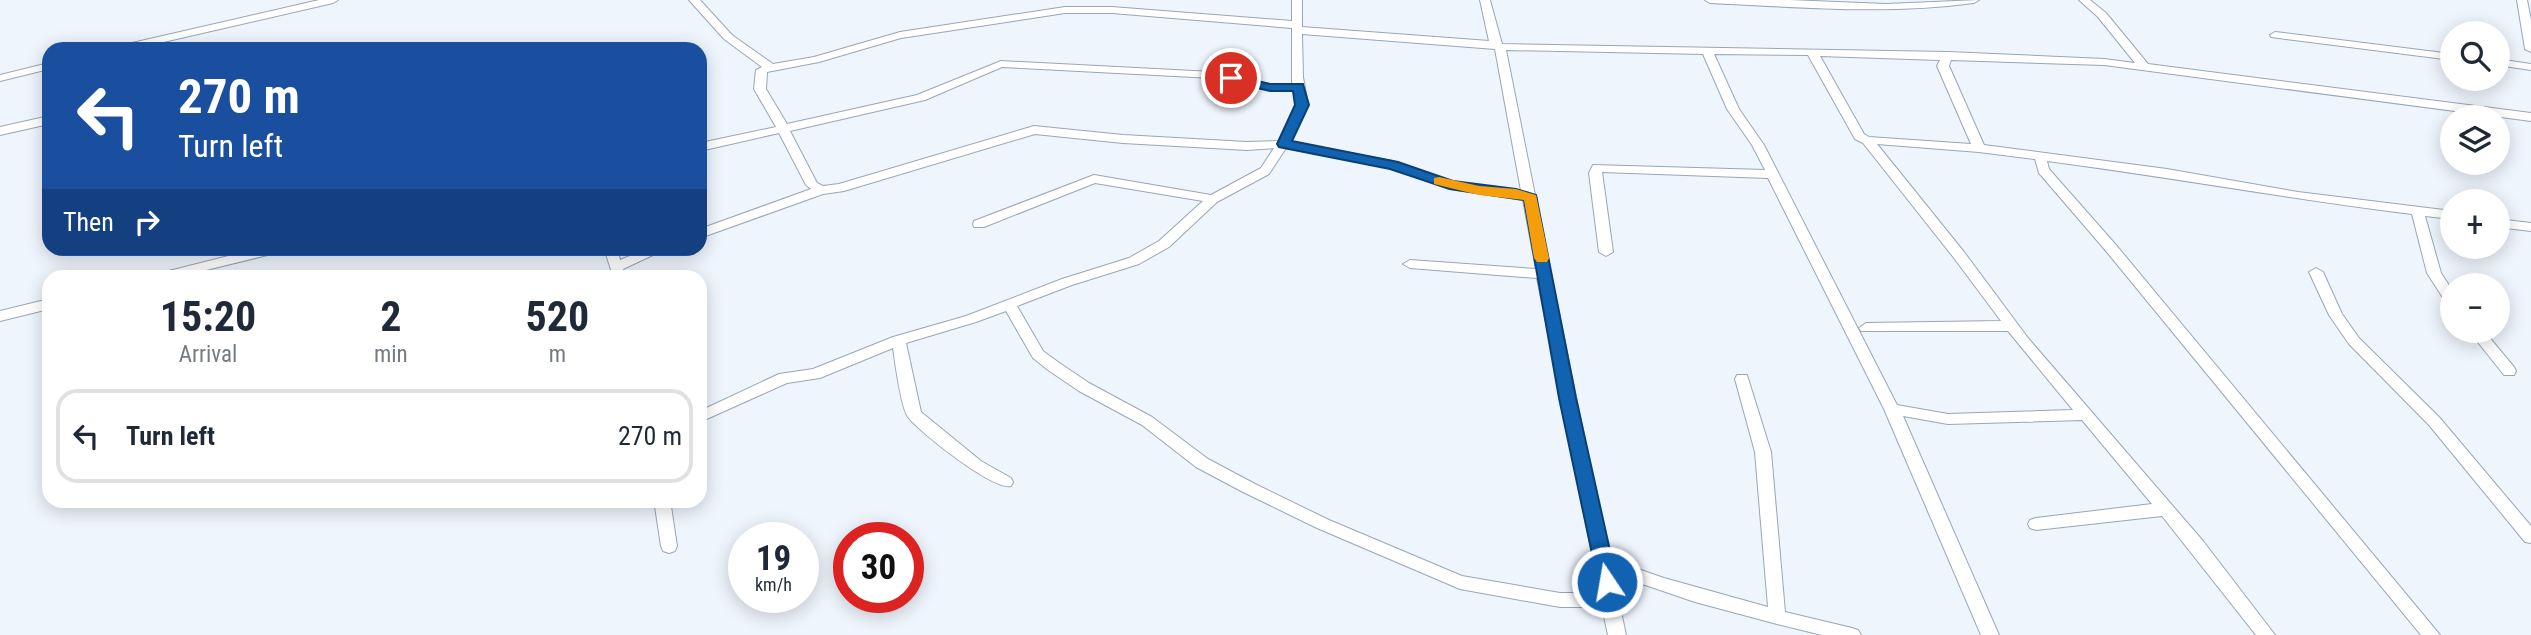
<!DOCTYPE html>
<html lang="en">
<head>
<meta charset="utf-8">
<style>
  body { margin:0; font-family:"Roboto Condensed",sans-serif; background:#f2f2f3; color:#1f2937; height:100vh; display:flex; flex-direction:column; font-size:26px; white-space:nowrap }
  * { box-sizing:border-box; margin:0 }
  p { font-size:23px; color:#747a83 }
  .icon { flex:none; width:38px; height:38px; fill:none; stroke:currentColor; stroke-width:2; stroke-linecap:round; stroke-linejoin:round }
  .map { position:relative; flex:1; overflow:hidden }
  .drawer { position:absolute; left:42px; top:270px; width:665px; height:238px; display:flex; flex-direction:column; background:#fff; border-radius:21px; box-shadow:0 4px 18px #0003 }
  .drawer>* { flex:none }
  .top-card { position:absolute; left:42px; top:42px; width:665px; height:214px; border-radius:21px; box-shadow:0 4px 18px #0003; background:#1a4fa0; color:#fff; overflow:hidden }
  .fabs { position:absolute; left:2440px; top:21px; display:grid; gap:14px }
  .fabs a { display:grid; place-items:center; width:70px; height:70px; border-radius:50%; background:#fff; box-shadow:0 4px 18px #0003; font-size:35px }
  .speed { position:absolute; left:728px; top:522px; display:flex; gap:14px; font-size:35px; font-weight:700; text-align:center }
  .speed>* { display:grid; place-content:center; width:91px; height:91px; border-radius:50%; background:#fff; box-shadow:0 4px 18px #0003; line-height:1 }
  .speed small { font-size:18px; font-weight:400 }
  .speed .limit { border:10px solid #d22; background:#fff; color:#111 }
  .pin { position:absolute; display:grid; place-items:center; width:60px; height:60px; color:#fff; margin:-30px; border:4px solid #fff; border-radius:50%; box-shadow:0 2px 7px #0007 }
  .me { position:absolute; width:77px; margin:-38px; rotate:348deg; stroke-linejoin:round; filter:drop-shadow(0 0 5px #0008) }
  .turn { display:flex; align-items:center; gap:24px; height:147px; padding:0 21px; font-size:32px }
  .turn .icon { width:91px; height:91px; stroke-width:2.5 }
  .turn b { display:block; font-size:49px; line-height:60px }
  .then { display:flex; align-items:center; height:66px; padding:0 21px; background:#0003; gap:14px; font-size:26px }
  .eta { display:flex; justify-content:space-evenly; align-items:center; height:119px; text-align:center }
  .eta b { font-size:42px; font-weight:700; line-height:49px }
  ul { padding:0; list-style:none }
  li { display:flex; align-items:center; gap:21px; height:94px; margin:0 14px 10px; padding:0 7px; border:4px solid #e0e1e3; border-radius:21px }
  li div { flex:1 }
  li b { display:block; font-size:26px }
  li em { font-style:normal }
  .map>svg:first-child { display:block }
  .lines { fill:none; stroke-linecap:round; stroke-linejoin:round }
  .minor-casing { stroke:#98a6b7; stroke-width:2 }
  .minor { fill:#fff; fill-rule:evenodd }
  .route { fill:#1162b1; stroke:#0b4073; stroke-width:2 }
  .slow { fill:#f59e0b }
</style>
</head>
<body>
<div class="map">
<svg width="2531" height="635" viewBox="0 0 2531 635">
  <rect width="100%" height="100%" fill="#eff5fd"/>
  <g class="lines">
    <defs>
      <path id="minor" d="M319 0H338L333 3 133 49H113L119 46Z
        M689 0H700L732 35 773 64 814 57 900 32 1065 7H1112L1292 21V0H1302V27L1489 41 1480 0H1490L1502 44 1948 52 2104 59 2135 63 2098 17 2079 0H2090L2106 13 2148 64 2531 113V121L2104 65 1951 60 1949 66 1984 145 2167 169 2298 192 2452 211V219L2425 216 2441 273 2452 290V305L2447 304 2427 273 2412 214C2290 199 2169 177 2047 161L2049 169 2116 245 2440 635H2421L2106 251 2039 173 2035 159 1979 152 1877 144 1964 252 2028 338 2203 541 2275 635H2256L2162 516 2036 530 2030 528 2028 524 2030 520 2036 518 2152 504 2082 420 1948 424 1903 416 1999 635H1981L1884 409 1768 178 1602 172 1613 252 1606 256 1599 252 1589 173 1593 165 1765 170 1752 145 1727 109 1703 54 1506 50 1535 195 1537 198 1536 200 1609 559 1664 578 1768 607 1755 452 1735 379 1737 375H1747L1771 452 1785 612 1852 628 1858 630 1861 635H1822L1777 624 1695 602 1613 574 1626 635H1608L1602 607H1560L1460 589 1317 528 1243 492 1196 467 1142 425 1079 391 1048 370 1033 358 1006 311 976 322 906 343 921 412 981 461 1011 478 1013 482 1011 486C994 491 919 432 908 417 901 408 895 362 893 348L820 378 787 383 700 422V411L779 374 813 369 893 337 966 316 1062 279 1129 258 1159 241 1203 201 1095 183 984 227H974L973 224 974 221 1094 175 1211 195 1261 168 1274 148 1247 150 1123 143 1035 134 844 191 823 194 700 238V229L811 189 806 185 779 133 700 151V143L776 127 754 89 756 70 762 67 724 39ZM1065 13H1112L1292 28V84H1270L1213 72 1001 61 917 95 787 124 766 89 767 72 819 62 901 38ZM1302 34 1495 49 1521 191 1479 187 1452 182 1393 161 1290 142 1308 105 1303 77ZM1714 54 1808 55 1855 139 1863 143 1954 258 2001 321 1866 323 1859 328 1861 331H2008L2073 410 1948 414 1897 405 1764 145 1739 109ZM1820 56 1940 60 1937 66 1971 144 1869 137 1864 134ZM1002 67 1213 78 1270 90H1294L1296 105 1279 141 1247 142 1123 135 1034 126 839 184 823 186 817 183 790 131 925 100ZM1286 148 1390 168 1449 189 1523 200 1536 269 1410 260 1403 264 1410 268 1537 278 1600 593H1560L1462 576 1329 520 1255 484 1208 459 1152 417 1089 383 1058 362 1043 351 1017 306 1072 285 1139 264 1169 247 1217 202 1269 174Z
        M1705 0H1789L1886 4 1979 0 1974 3C1886 15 1798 7 1710 3Z
        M2517 0H2527L2531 20V52L2525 49Z
        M2275 32 2452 54V60L2271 37 2270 35Z
        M2497 59 2531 64V70L2497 65Z
        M49 63V69L0 81V75Z
        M49 116V124L0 135V127Z
        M2497 219 2531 223V231L2497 227Z
        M260 248H285L284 251 182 276H159L161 273Z
        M604 248H617L620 260 649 248H668L623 269 625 276H613Z
        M2316 268 2323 272 2342 314 2359 338 2439 417 2531 526V543L2525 542 2429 425 2349 344 2329 315 2309 272Z
        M49 299V309L0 321V311Z
        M2469 331H2484L2514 367 2516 371 2514 375H2504Z
        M654 500H670L677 546 675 551 669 553 663 551 661 546Z"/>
    </defs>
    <use href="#minor" class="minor-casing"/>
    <use href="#minor" class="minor"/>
  </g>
  <path class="route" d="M1231 75 1270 84H1303L1309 105 1292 141 1398 162 1453 181 1516 189 1536 195 1576 398 1617 582 1614 587 1607 589 1600 587 1598 582 1559 398 1524 200 1450 189 1390 169 1279 147 1277 144 1295 105 1293 91H1270L1227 81 1225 78Z"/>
  <path class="slow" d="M1439 177 1479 186 1516 189 1536 195 1549 258 1547 262H1537L1534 258 1524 200 1479 195 1434 184V178Z"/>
</svg>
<div class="fabs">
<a><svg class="icon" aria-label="search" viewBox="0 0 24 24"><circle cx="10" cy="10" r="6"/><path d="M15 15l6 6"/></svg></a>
<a><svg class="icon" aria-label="layers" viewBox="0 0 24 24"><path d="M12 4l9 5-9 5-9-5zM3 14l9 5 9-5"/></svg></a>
<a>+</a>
<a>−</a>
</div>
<div class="speed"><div>19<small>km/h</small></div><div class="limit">30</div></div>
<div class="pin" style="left:1231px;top:78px;background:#d93025"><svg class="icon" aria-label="arrive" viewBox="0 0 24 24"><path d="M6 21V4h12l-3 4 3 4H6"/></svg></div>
<svg class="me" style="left:1607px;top:582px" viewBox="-20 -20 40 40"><circle r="17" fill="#1162b1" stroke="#fff" stroke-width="3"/><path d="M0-11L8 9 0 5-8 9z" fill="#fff"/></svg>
<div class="top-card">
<div class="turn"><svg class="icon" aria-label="left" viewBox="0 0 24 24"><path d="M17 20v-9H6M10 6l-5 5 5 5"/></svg><div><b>270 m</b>Turn left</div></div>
<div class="then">Then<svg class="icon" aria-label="right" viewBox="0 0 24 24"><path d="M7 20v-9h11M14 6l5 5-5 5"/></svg></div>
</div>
<section class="drawer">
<div class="eta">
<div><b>15:20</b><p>Arrival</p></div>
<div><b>2</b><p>min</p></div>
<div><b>520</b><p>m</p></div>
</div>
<ul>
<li><svg class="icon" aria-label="left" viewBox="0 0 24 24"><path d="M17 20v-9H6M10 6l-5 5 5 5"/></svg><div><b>Turn left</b></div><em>270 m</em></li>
</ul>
</section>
</div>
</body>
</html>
